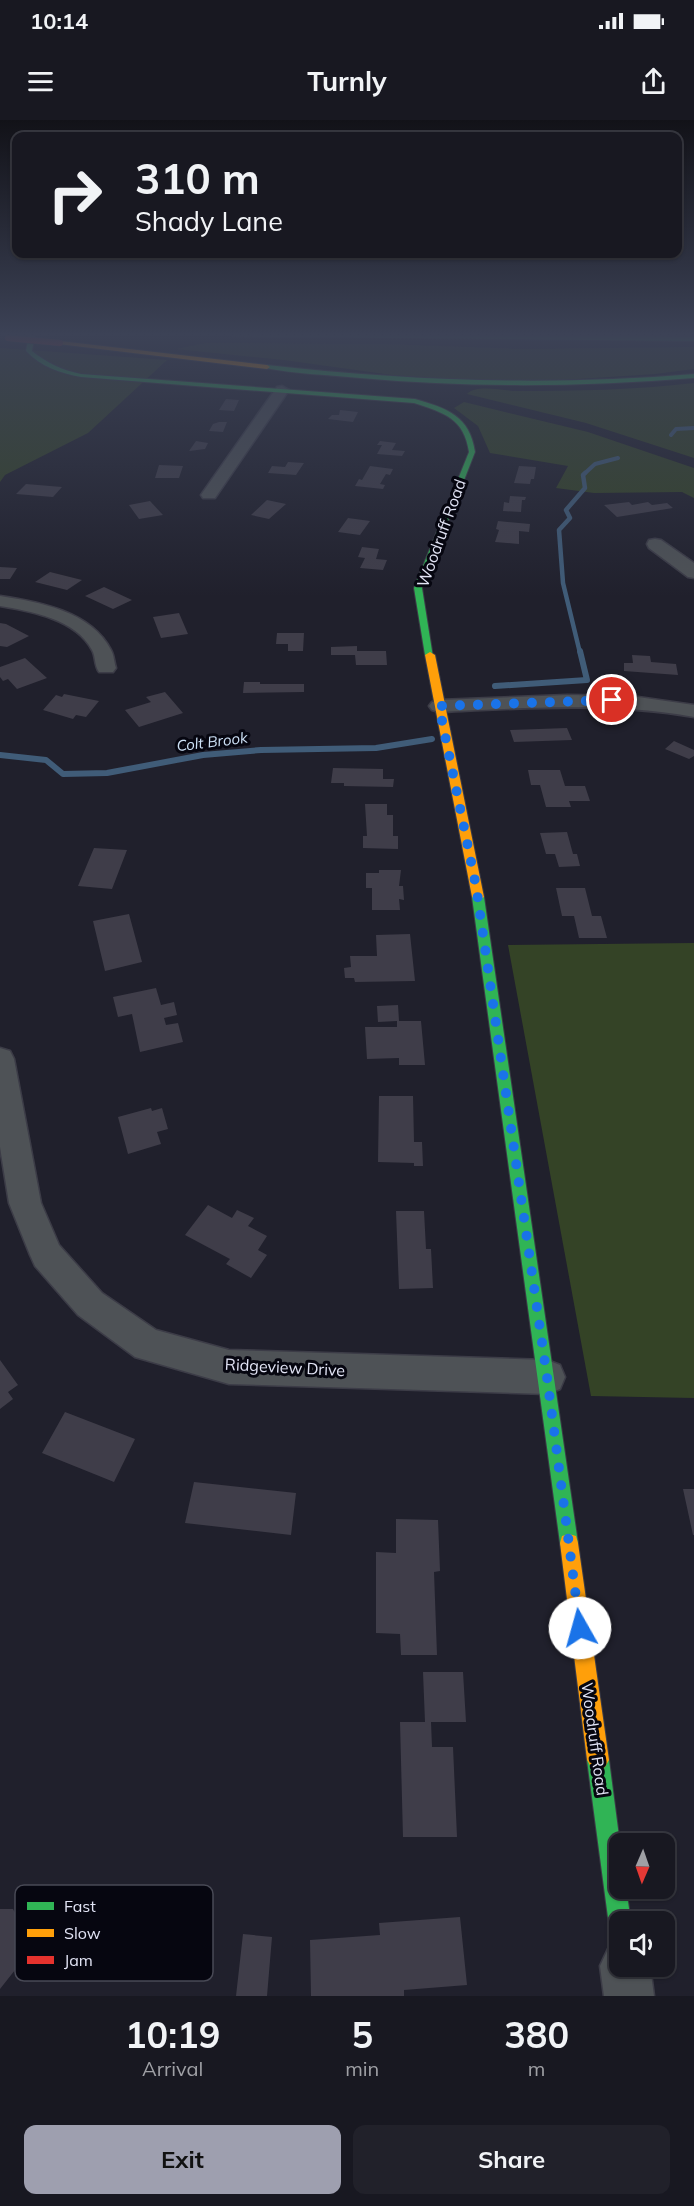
<!DOCTYPE html>
<html lang="en">
<head>
<meta charset="utf-8">
<style>
  body { margin:0; font-family:Mulish,sans-serif; background:#21212a; color:#f1f3f6; height:100vh; display:flex; flex-direction:column; font-size:22px; white-space:nowrap }
  * { box-sizing:border-box; margin:0 }
  p { font-size:20px; color:#9fa0a5 }
  .icon { flex:none; width:33px; height:33px; fill:none; stroke:currentColor; stroke-width:2; stroke-linecap:round; stroke-linejoin:round }
  .map { position:relative; height:1876px; overflow:hidden }
  .drawer { display:flex; flex-direction:column; background:#181821; flex:1 }
  .drawer>* { flex:none }
  .hud { position:absolute; left:12px; top:12px; width:670px; height:126px; border-radius:12px; box-shadow:0 2px 4px #0004,0 0 0 2px #36373f; background:#181821; color:#f1f3f6; overflow:hidden }
  .needle { width:39px; rotate:182deg }
  .buttons { position:absolute; left:609px; top:1713px; display:grid; gap:12px }
  .buttons a { display:grid; place-items:center; width:66px; height:66px; border-radius:12px; background:#181821; box-shadow:0 2px 4px #0004,0 0 0 2px #36373f; font-size:30px }
  .pin { position:absolute; display:grid; place-items:center; width:51px; height:51px; color:#fff; margin:-26px; border:3px solid #fff; border-radius:50%; box-shadow:0 2px 6px #0007 }
  .me { position:absolute; width:66px; margin:-33px; rotate:353deg; stroke-linejoin:round; filter:drop-shadow(0 0 4px #0008) }
  .turn { display:flex; align-items:center; gap:21px; height:126px; padding:0 24px; font-size:27px }
  .turn .icon { width:78px; height:78px; stroke-width:2.5 }
  .turn b { display:block; font-size:42px; line-height:51px }
  .eta { display:flex; justify-content:space-evenly; align-items:center; height:102px; text-align:center }
  .eta b { font-size:36px; font-weight:700; line-height:42px }
  .action { display:flex; gap:12px; margin-top:auto; padding:12px 24px }
  .action a { flex:1; height:69px; border-radius:12px; background:#9e9faf; color:#111; font-size:24px; font-weight:700; line-height:69px; text-align:center }
  .action a+a { background:#21212a; color:#f1f3f6 }
  .status { display:flex; justify-content:space-between; align-items:center; height:42px; padding:0 30px; background:#181821; direction:ltr }
  .status svg { height:16px; fill:currentColor }
  header { display:flex; justify-content:space-between; align-items:center; height:78px; padding:0 24px; background:#181821; font-size:27px; font-weight:700 }
  .map>svg:first-child { display:block }
  .forest { fill:#344326 }
  .lines { fill:none; stroke-linecap:round; stroke-linejoin:round }
  .stream-far2 { stroke:#405c78; stroke-width:4 }
  .stream-far1 { stroke:#405c78; stroke-width:4.5 }
  .stream { stroke:#405c78; stroke-width:6 }
  .building { fill:#3f3d49 }
  .street-casing { stroke:#3c3c47; stroke-width:3 }
  .fast-casing { stroke:#3c3c47; stroke-width:2 }
  .slow-casing { stroke:#3c3c47; stroke-width:2 }
  .street { fill:#4e5256; fill-rule:evenodd }
  .fast { fill:#30b455; fill-rule:evenodd }
  .slow { fill:#ff9f0a; fill-rule:evenodd }
  .jam-bridge-casing { stroke:#3c3c47; stroke-width:7; stroke-linecap:butt }
  .jam-bridge { stroke:#e5322d; stroke-width:6 }
  .route { stroke:#1a73e8; stroke-width:10; stroke-dasharray:0 18 }
  .labels { text-anchor:middle; stroke-width:6; stroke-linejoin:round; paint-order:stroke }
  .far-water-label { font-size:15px; font-style:italic; fill:#cde1f6; stroke:#060610 }
  .street-label { font-size:16px; fill:#e2e4f5; stroke:#060610 }
  .key { fill:#060610; stroke:#484955; stroke-width:1.5 }
  .key-label { font-size:16px; fill:#e2e4f5 }
</style>
</head>
<body>
<div class="status"><b>10:14</b><svg viewBox="0 0 49 12"><path d="M0 12V9h3v3zM5 12V6h3v6zM10 12V3h3v9zM15 12V0h3v12zM26 1h20v11H26zM47 4h2v5h-2z"/></svg></div>
<header><svg class="icon" aria-label="menu" viewBox="0 0 24 24"><path d="M4 6h16M4 12h16M4 18h16"/></svg>Turnly<svg class="icon" aria-label="share" viewBox="0 0 24 24"><path d="M12 15V3M7 8l5-5 5 5M5 13v7h14v-7"/></svg></header>
<div class="map">
<svg width="694" height="1876" viewBox="0 0 694 1876">
  <rect width="100%" height="100%" fill="#20202c"/>
  <path class="forest" d="M206 223 384 224 522 229 694 227V249L655 254 562 260H462L392 255 284 240 176 229Z
    M0 228 15 229 167 240 88 313 5 355 0 362Z
    M694 263V338L586 303 467 274C477 264 503 271 517 271 576 271 635 270 694 263Z
    M464 282 588 312 694 348V378L682 372 594 373 556 368 568 346 490 333 478 306 454 288Z
    M694 823V1278L591 1276 508 825Z"/>
  <g class="lines">
    <path class="stream-far2" d="M671 315 676 309 694 308
      M583 355 595 344 618 338"/>
    <path class="stream-far1" d="M580 533 563 463 559 410 570 398 566 390 585 368 583 355 585 353"/>
    <path class="stream" d="M495 566 587 560 580 531
      M0 635 46 640 63 654 107 653 203 635 261 630 376 628 432 619"/>
  </g>
  <path class="building" d="M226 279 239 280 234 291 219 290Z
    M340 290 358 292 353 302 328 299 332 295H339Z
    M219 302H227L223 312 209 311 213 304Z
    M196 321 208 323 205 329 189 331Z
    M380 321 396 323 392 330 405 331 402 336 377 334 382 325H377Z
    M288 342 304 343 296 355 268 353 272 346 285 347Z
    M159 345 183 346 179 358H155Z
    M370 346 393 349 390 355 386 354 380 364 385 365 383 369 355 366 359 359 362 360Z
    M519 346 536 347 534 359H531L530 364 514 363Z
    M26 364 62 367 53 377 16 374Z
    M510 376 526 377 525 380H522L521 392 503 391 504 382 509 383Z
    M267 380 286 384 269 399 251 395Z
    M150 381 163 395 139 399 129 385Z
    M629 382 632 385 648 382 652 385 667 383 673 388 617 397 604 385Z
    M348 398 370 401 360 415 338 412Z
    M498 401 530 404 529 412 519 411V424L495 422 499 410 496 409Z
    M362 427 379 429 376 439 387 440 383 450 360 448 365 438 358 437Z
    M0 447 17 448 10 459H0Z
    M50 452 82 460 67 470 35 462Z
    M104 467 132 480 113 489 85 476Z
    M179 493 188 514 161 518 153 497Z
    M0 503 6 504 29 516 7 527 0 526Z
    M277 513H304L303 531H288V524H276Z
    M357 526V531H386L387 545H356L355 535H331V527Z
    M632 535 650 536 651 542 676 544 678 555 624 551V543H633Z
    M25 538 47 558 17 569 8 559 3 561 0 557V547Z
    M244 562H260V564H304V572L243 573Z
    M165 572 183 593 139 607 125 590 151 582 146 577Z
    M64 574 99 581 86 597 76 595 73 599 43 590 56 575 62 577Z
    M567 608 572 620 514 622 510 610Z
    M674 621 694 630V636L689 639 665 629Z
    M333 648 383 649V659H394L393 667 344 666V663H331Z
    M528 650H560L565 666H585L590 681H569L571 687H546L540 665H531Z
    M365 684H387V695H393V716H398V729L363 728V716H367Z
    M567 712 573 734H577L580 746 559 747 555 734H546L540 713Z
    M94 728 127 730 112 769 78 766Z
    M379 750H401L399 766H403L404 780 399 779 400 790H372V768H366V753H379Z
    M556 768H585L592 796H601L607 818H579L574 796H562Z
    M129 794 142 842 105 851 93 801Z
    M410 814 415 861 355 862 354 858H345L344 848 351 847 350 836H377L376 815Z
    M156 868 161 885 174 882 177 895 164 898 166 905 178 903 183 922 140 932 132 894 118 897 113 877Z
    M398 885 399 901H421L425 945H399V938L367 939 365 907H397V901L378 902 377 886Z
    M379 976H413L414 1022H422L423 1046H414V1043L378 1042Z
    M151 988 152 991 162 988 168 1009 157 1012 161 1024 128 1034 118 997Z
    M208 1085 232 1098 237 1090 254 1098 248 1106 267 1116 258 1130 267 1135 251 1158 226 1144 230 1139 185 1115Z
    M396 1091H424L426 1129H431L433 1168 399 1169Z
    M0 1240 18 1265 8 1272 13 1279 0 1289Z
    M65 1292 135 1319 114 1362 42 1333Z
    M194 1362 296 1373 291 1415 185 1403Z
    M683 1369H694V1415H693Z
    M396 1399 438 1400 440 1451 434 1452 437 1535H401L400 1514 376 1513V1432L396 1433Z
    M423 1552H463L466 1602H431L432 1627H453L457 1717H403L400 1602H425Z
    M73 1776H130L122 1857H64L65 1850H15L0 1869V1789H13L24 1810 68 1811Z
    M460 1797 467 1865 404 1870V1876H311L310 1820 380 1815 379 1803Z
    M243 1814 272 1817 267 1876H236Z"/>
  <g class="lines">
    <defs>
      <path id="street" d="M282 266 289 270 215 378H203L201 375 203 372 277 267Z
        M655 419 661 420 694 443V458L688 457 649 428 647 424 649 420Z
        M0 476C39 482 91 491 111 530 114 535 114 542 116 548L113 552H99C94 545 96 537 92 530 76 499 30 491 0 486Z
        M567 575 631 576 694 585V597C609 582 525 588 439 592L432 590 429 586 432 582 439 580Z
        M0 928 10 931 14 939 41 1083 59 1125 102 1173 156 1210 229 1230 547 1240 560 1245 565 1257 560 1269 547 1274 229 1264 135 1237 78 1195 35 1146 30 1135 9 1083 0 1027Z
        M620 1824V1846H650L654 1876H604L600 1846 608 1829Z"/>
      <path id="fast" d="M29 214H35L32 231C47 243 62 250 81 254L415 279C447 288 470 296 475 332L422 468 433 537 425 535 414 468 469 332C464 298 444 293 414 283L81 257C60 253 41 247 26 231Z
        M229 214 694 217V221L232 216Z
        M267 245C410 261 551 266 694 254V258C583 267 472 268 360 258 329 255 296 254 265 248Z
        M478 773 484 777 578 1423 576 1430 569 1432 562 1430 560 1423 472 777Z
        M598 1629 605 1633 609 1640 620 1724V1768H626L631 1802H620V1816L612 1813 609 1805 587 1640 591 1633Z"/>
      <path id="slow" d="M60 221 267 245 270 247 267 249 58 224Z
        M430 532 435 535 484 777 478 781 472 777 425 535Z
        M569 1414 576 1416 578 1423 609 1640 605 1647 598 1651 591 1647 587 1640 560 1423 562 1416Z"/>
    </defs>
    <use href="#street" class="street-casing"/>
    <use href="#fast" class="fast-casing"/>
    <use href="#slow" class="slow-casing"/>
    <use href="#street" class="street"/>
    <use href="#fast" class="fast"/>
    <use href="#slow" class="slow"/>
    <defs>
      <path id="jam-bridge" d="M8 218 60 223"/>
    </defs>
    <use href="#jam-bridge" class="jam-bridge-casing"/>
    <use href="#jam-bridge" class="jam-bridge"/>
  </g>
  <linearGradient id="sky" x2="0" y2="1"><stop stop-color="#121218"/><stop offset="0.45" stop-color="#3c4256"/><stop offset="1" stop-color="#3c4256" stop-opacity="0"/></linearGradient>
  <rect width="694" height="477" fill="url(#sky)"/>
  <g class="lines">
    <path class="route" d="M580 1508 547 1257 476 766 439 586 612 580"/>
  </g>
  <g class="labels">
    <g class="far-water-label">
      <text transform="translate(212 622) rotate(-7)" y="5">Colt Brook</text>
    </g>
    <g class="street-label">
      <text transform="translate(441 413) rotate(-70)" y="6">Woodruff Road</text>
      <text transform="translate(285 1247) rotate(3)" y="6">Ridgeview Drive</text>
      <text transform="translate(595 1619) rotate(82)" y="6">Woodruff Road</text>
    </g>
  </g>
  <rect x="15" y="1765" width="198" height="96" rx="9" class="key"/>
  <rect x="27" y="1782" width="27" height="8" fill="#30b455"/>
  <rect x="27" y="1809" width="27" height="8" fill="#ff9f0a"/>
  <rect x="27" y="1836" width="27" height="8" fill="#e5322d"/>
  <g class="key-label">
    <text x="64" y="1792">Fast</text>
    <text x="64" y="1819">Slow</text>
    <text x="64" y="1846">Jam</text>
  </g>
</svg>
<div class="buttons">
<a><svg class="needle" viewBox="-14 -14 28 28"><path d="M0-13l5 13h-10z" fill="#e53935"/><path d="M0 13l5-13h-10z" fill="#9fa0a5"/></svg></a>
<a><svg class="icon" aria-label="sound" viewBox="0 0 24 24"><path d="M4 9h4l5-4v14l-5-4H4zM17 9q2 3 0 6"/></svg></a>
</div>
<div class="pin" style="left:612px;top:580px;background:#d93025"><svg class="icon" aria-label="arrive" viewBox="0 0 24 24"><path d="M6 21V4h12l-3 4 3 4H6"/></svg></div>
<svg class="me" style="left:580px;top:1508px" viewBox="-20 -20 40 40"><circle r="19" fill="#fff"/><path d="M0-13L10 11 0 6-10 11z" fill="#1a73e8"/></svg>
<div class="hud">
<div class="turn"><svg class="icon" aria-label="right" viewBox="0 0 24 24"><path d="M7 20v-9h11M14 6l5 5-5 5"/></svg><div><b>310 m</b>Shady Lane</div></div>
</div>
</div>
<section class="drawer">
<div class="eta">
<div><b>10:19</b><p>Arrival</p></div>
<div><b>5</b><p>min</p></div>
<div><b>380</b><p>m</p></div>
</div>
<div class="action"><a>Exit</a><a>Share</a></div>
</section>
</body>
</html>
